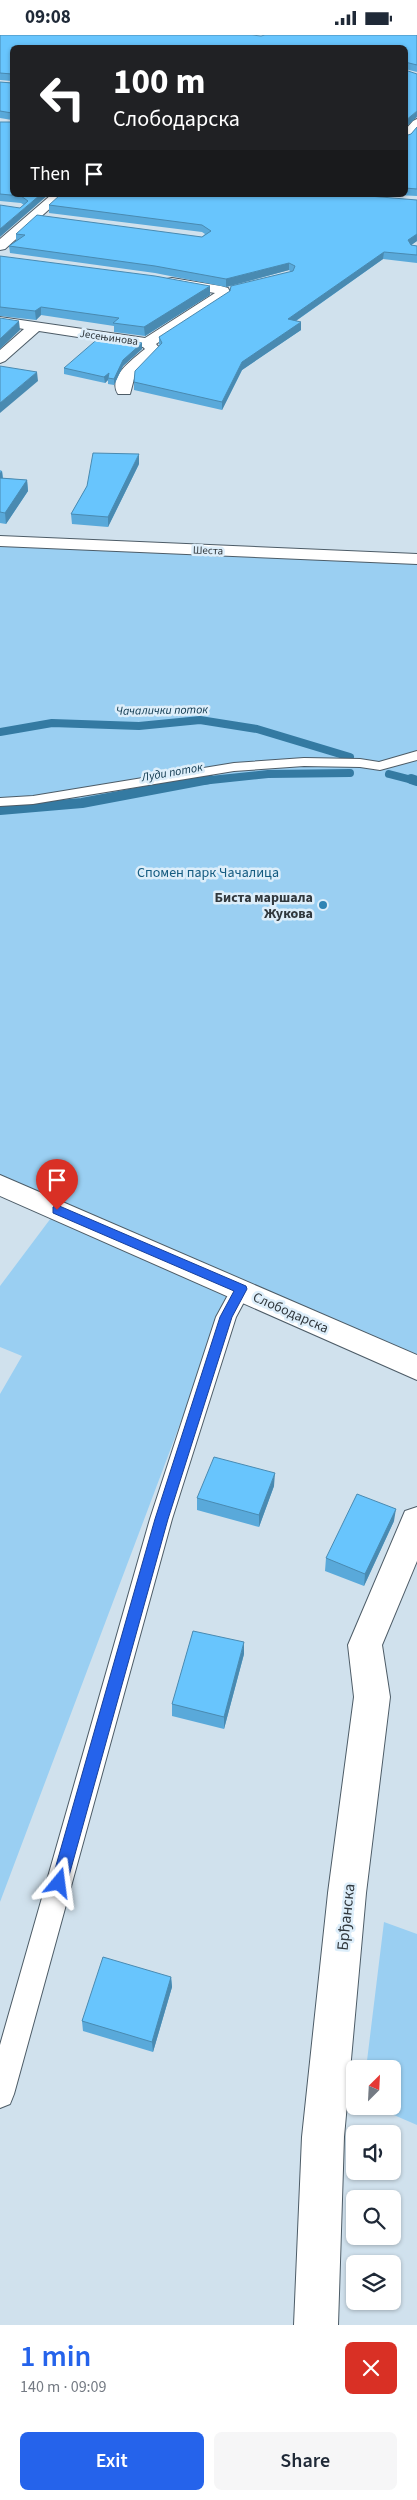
<!DOCTYPE html>
<html lang="en">
<head>
<meta charset="utf-8">
<style>
  body { margin:0; font-family:"Source Sans 3",sans-serif; background:#f6f6f7; color:#1f2937; height:100vh; display:flex; flex-direction:column; font-size:19px; white-space:nowrap }
  * { box-sizing:border-box; margin:0 }
  p { font-size:16px; color:#747a83 }
  .icon { flex:none; width:28px; height:28px; fill:none; stroke:currentColor; stroke-width:2; stroke-linecap:round; stroke-linejoin:round }
  .map { position:relative; height:2290px; overflow:hidden }
  .details { display:flex; flex-direction:column; background:#fff; flex:1 }
  .details>* { flex:none }
  .banner { position:absolute; left:10px; top:10px; width:398px; height:152px; border-radius:8px; box-shadow:0 1px 4px #0004; background:#202124; color:#fff; overflow:hidden }
  .needle { width:32px; rotate:24deg }
  .tools { position:absolute; left:346px; top:2025px; display:grid; gap:10px }
  .tools a { display:grid; place-items:center; width:55px; height:55px; border-radius:8px; background:#fff; box-shadow:0 1px 4px #0004; font-size:25px }
  .pin { position:absolute; display:grid; place-items:center; width:42px; height:42px; color:#fff; margin:-51px -21px; border-radius:50% 50% 50% 0; rotate:-45deg; box-shadow:0 0 5px #0007 }
  .pin .icon { rotate:45deg }
  .me { position:absolute; width:55px; margin:-28px; rotate:16deg; stroke-linejoin:round; filter:drop-shadow(0 0 4px #0008) }
  .turn { display:flex; align-items:center; gap:18px; height:105px; padding:0 20px; font-size:22px }
  .turn .icon { width:65px; height:65px; stroke-width:2.5 }
  .turn b { display:block; font-size:35px; line-height:42px }
  .then { display:flex; align-items:center; height:48px; padding:0 20px; background:#0003; gap:10px; font-size:19px }
  .round { display:grid; place-items:center; flex:none; width:52px; height:52px; border-radius:8px; background:#f6f6f7 }
  .summary { display:flex; align-items:center; justify-content:space-between; height:85px; padding:0 20px }
  h1 { font-size:30px; font-weight:600; line-height:38px; color:#2563eb }
  .primary-button { display:flex; gap:10px; margin-top:auto; padding:10px 20px }
  .primary-button a { flex:1; height:58px; border-radius:8px; background:#2563eb; color:#fff; font-size:20px; font-weight:600; line-height:58px; text-align:center }
  .primary-button a+a { background:#f6f6f7; color:#1f2937 }
  .status { display:flex; justify-content:space-between; align-items:center; height:35px; padding:0 25px; background:#fff; direction:ltr }
  .status svg { height:14px; fill:currentColor }
  .map>svg:first-child { display:block }
  .green { fill:#9acff2 }
  .lines { fill:none; stroke-linecap:round; stroke-linejoin:round }
  .stream-far1 { stroke:#347aa2; stroke-width:8 }
  .stream { stroke:#347aa2; stroke-width:10 }
  .service-casing { stroke:#4d5c67; stroke-width:2 }
  .minor-casing { stroke:#4d5c67; stroke-width:2 }
  .service { fill:#fff; fill-rule:evenodd }
  .minor { fill:#fff; fill-rule:evenodd }
  .wall { fill:#59a9da }
  .shaded-wall { fill:#498ab1 }
  .building { fill:#68c5fd; stroke:#498ab1 }
  .route { fill:#2563eb; stroke:#184099 }
  .poi-dot { fill:#2f84b4; stroke:#ddeefa; stroke-width:2 }
  .labels { text-anchor:middle; stroke-width:5; stroke-linejoin:round; paint-order:stroke }
  .far-street-label { font-size:11px; fill:#31383d; stroke:#ddeefa }
  .far-water-label { font-size:12px; font-style:italic; fill:#0c354b; stroke:#ddeefa }
  .park-label { font-size:14px; fill:#145b80; stroke:#ddeefa }
  .poi-label { font-size:14px; font-weight:bold; fill:#31383d; stroke:#ddeefa; text-anchor:end }
  .street-label { font-size:14px; fill:#31383d; stroke:#ddeefa }
  .near-street-label { font-size:16px; fill:#31383d; stroke:#ddeefa }
</style>
</head>
<body>
<div class="status"><b>09:08</b><svg viewBox="0 0 49 12"><path d="M0 12V9h3v3zM5 12V6h3v6zM10 12V3h3v9zM15 12V0h3v12zM26 1h20v11H26zM47 4h2v5h-2z"/></svg></div>
<div class="map">
<svg width="417" height="2290" viewBox="0 0 417 2290">
  <rect width="100%" height="100%" fill="#d0e1ed"/>
  <path class="green" d="M0 506 417 524V1333L232 1251 0 1867V1359L22 1321 0 1312V1251L57 1175 0 1150Z
    M384 1887 417 1899V2090L373 2071H392V2034H366Z"/>
  <g class="lines">
    <path class="stream-far1" d="M0 697 52 688 139 691 200 685 257 694 350 722
      M389 739 416 746
      M201 746 268 739 350 738"/>
    <path class="stream" d="M411 744 417 746
      M0 775 82 768 209 744"/>
    <defs>
      <path id="service" d="M417 716V725L380 735 360 732 304 731 234 736 33 769 0 771V763L33 761 234 728 304 723 360 724 379 727Z
        M241 1247 248 1249 251 1254 236 1282 172 1484 14 2059 10 2069 0 2073V2010L150 1484 216 1282 234 1249Z"/>
      <path id="minor" d="M417 84V95L409 105 405 106V95L413 86Z
        M51 160H65L5 214 0 215V204Z
        M172 243 221 251 228 253 231 259 156 309 161 315 135 340 130 359H118C107 342 133 324 145 314L143 312 39 296 5 326 0 328V315L24 294 0 290V282L145 303 215 258 167 250 165 247 167 244Z
        M0 501 417 519V529L0 511Z
        M0 1140 417 1320V1345L0 1161Z
        M417 1472V1526L382 1610 390 1662 366 1858 344 2102 338 2290H294L302 2102 328 1858 354 1662 348 1610 405 1476Z"/>
    </defs>
    <use href="#service" class="service-casing"/>
    <use href="#minor" class="minor-casing"/>
    <use href="#service" class="service"/>
    <use href="#minor" class="minor"/>
  </g>
  <path class="wall" d="M0 0 261 1 417 0V37L405 34V12H12V46L0 45Z
    M0 47 12 48V85L0 83Z
    M0 87 48 160 20 173 24 170 21 168 0 166Z
    M417 92V161L396 160H405V101L411 99Z
    M417 165V206L411 210 417 211V228L383 224 296 286 301 295 242 335 222 375 134 355V347L160 311 159 309V302L291 237 289 235 226 252 155 238 10 218 9 211 16 206V199L202 202 205 199 202 197 49 178V170Z
    M0 221 210 260 145 301 114 297V291L41 280 36 285 0 281Z
    M142 314 123 331 114 350 108 349V345L105 348 64 339V333Z
    M139 429 108 492 72 489 71 479 87 451Z
    M0 435 2 436 3 443 27 445 28 456 6 489 0 488Z
    M274 1451 259 1492 197 1475V1463Z
    M394 1486 364 1551 325 1536 326 1523Z
    M244 1619 224 1694 172 1681V1669Z
    M171 1942 172 1952 153 2017 83 1996 82 1986Z"/>
  <path class="shaded-wall" d="M417 76V82L405 93V86Z
    M40 160H48L0 202V194Z
    M417 199V206L407 213 408 205Z
    M384 217 383 224 287 292 288 284Z
    M289 228V235L226 252V244Z
    M210 251V260L145 301 144 292Z
    M41 272V280L36 285 35 276Z
    M19 286 20 295 0 314V304Z
    M301 287V295L242 335 222 375V367L242 327Z
    M142 308V314L123 331 114 350V344L123 325Z
    M37 337 38 346 0 378V368Z
    M109 338 108 345 105 348 104 342Z
    M139 419V429L108 492V482Z
    M2 436 3 447 0 450V438Z
    M27 445 28 456 6 489 5 478Z
    M275 1438 274 1451 259 1492V1480Z
    M396 1474 394 1486 364 1551 365 1539Z
    M244 1607V1619L224 1694V1682Z
    M171 1942 172 1952 153 2017 152 2007Z"/>
  <path class="building" d="M0 0H252L261 1 265 0H417V30L405 27V12H12V39L0 38Z
    M405 35 417 39V76L405 86Z
    M0 47 12 48V78L0 76Z
    M0 87H12V160H40L0 194V170L20 173 28 166 21 161 0 159Z
    M417 92V154L405 153V101L411 99Z
    M60 160H357L417 165V199L408 205 411 210 417 211V220L384 217 288 284 301 287 242 327 222 367 134 347 135 336 162 308 159 302 230 256 231 251 293 236 295 231 289 228 226 244 155 231 9 211 25 200 16 199 37 180 202 202 211 196 202 190 49 170Z
    M0 221 155 241 210 251 144 292 113 288 119 283 41 272 35 276 0 272Z
    M0 283 19 286 0 304Z
    M101 301 142 308 123 325 114 344 108 343 109 338 104 342 64 333Z
    M0 331 37 337 0 368Z
    M93 418 139 419 108 482 71 479 87 451Z
    M0 443 27 445 5 478 0 477Z
    M214 1422 275 1438 259 1480 197 1463Z
    M357 1459 396 1474 365 1539 326 1523Z
    M193 1596 244 1607 224 1682 172 1669Z
    M103 1922 171 1942 152 2007 82 1986Z"/>
  <path class="route" d="M57 1170 246 1251 247 1254 232 1282 168 1484 67 1848 65 1854 59 1856 54 1854 51 1848 155 1484 220 1282 234 1256 53 1178V1172Z"/>
  <circle class="poi-dot" cx="323" cy="870" r="5"/>
  <g class="labels">
    <g class="far-street-label">
      <text transform="translate(109 302) rotate(8)" y="4">Јесењинова</text>
      <text transform="translate(208 515) rotate(2)" y="4">Шеста</text>
    </g>
    <g class="far-water-label">
      <text transform="translate(162 675) rotate(-1)" y="4">Чачалички поток</text>
      <text transform="translate(172 737) rotate(-10)" y="4">Луди поток</text>
    </g>
    <g class="park-label">
      <text x="208" y="842">Спомен парк Чачалица</text>
    </g>
    <g class="poi-label">
      <text x="313" y="867">Биста маршала<tspan x="313" dy="16">Жукова</tspan></text>
    </g>
    <g class="street-label">
      <text transform="translate(291 1277) rotate(24)" y="5">Слободарска</text>
    </g>
    <g class="near-street-label">
      <text transform="translate(345 1882) rotate(-84)" y="6">Брђанска</text>
    </g>
  </g>
</svg>
<div class="tools">
<a><svg class="needle" viewBox="-14 -14 28 28"><path d="M0-13l5 13h-10z" fill="#e53935"/><path d="M0 13l5-13h-10z" fill="#747a83"/></svg></a>
<a><svg class="icon" aria-label="sound" viewBox="0 0 24 24"><path d="M4 9h4l5-4v14l-5-4H4zM17 9q2 3 0 6"/></svg></a>
<a><svg class="icon" aria-label="search" viewBox="0 0 24 24"><circle cx="10" cy="10" r="6"/><path d="M15 15l6 6"/></svg></a>
<a><svg class="icon" aria-label="layers" viewBox="0 0 24 24"><path d="M12 4l9 5-9 5-9-5zM3 14l9 5 9-5"/></svg></a>
</div>
<div class="pin" style="left:57px;top:1175px;background:#d93025"><svg class="icon" aria-label="arrive" viewBox="0 0 24 24"><path d="M6 21V4h12l-3 4 3 4H6"/></svg></div>
<svg class="me" style="left:59px;top:1848px" viewBox="-20 -20 40 40"><path d="M0-17L14 15 0 8-14 15z" fill="#2563eb" stroke="#fff" stroke-width="4"/></svg>
<div class="banner">
<div class="turn"><svg class="icon" aria-label="left" viewBox="0 0 24 24"><path d="M17 20v-9H6M10 6l-5 5 5 5"/></svg><div><b>100 m</b>Слободарска</div></div>
<div class="then">Then<svg class="icon" aria-label="arrive" viewBox="0 0 24 24"><path d="M6 21V4h12l-3 4 3 4H6"/></svg></div>
</div>
</div>
<section class="details">
<div class="summary"><div><h1>1 min</h1><p>140 m · 09:09</p></div><a class="round" style="background:#d93025;color:#fff"><svg class="icon" aria-label="close" viewBox="0 0 24 24"><path d="M6 6l12 12M18 6L6 18"/></svg></a></div>
<div class="primary-button"><a>Exit</a><a>Share</a></div>
</section>
</body>
</html>
